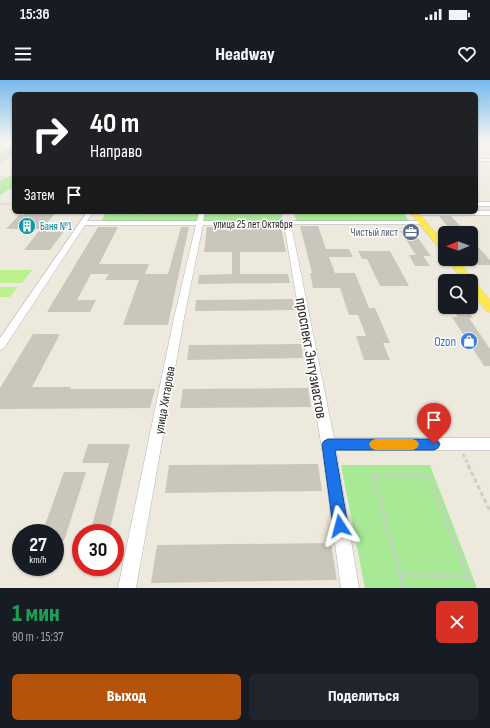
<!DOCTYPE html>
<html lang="ru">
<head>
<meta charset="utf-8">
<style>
  body { margin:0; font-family:"Sofia Sans Condensed",sans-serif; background:#20242c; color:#f1f3f6; height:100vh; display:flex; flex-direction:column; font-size:15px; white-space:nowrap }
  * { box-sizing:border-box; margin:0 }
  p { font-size:13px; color:#9ea1a6 }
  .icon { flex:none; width:22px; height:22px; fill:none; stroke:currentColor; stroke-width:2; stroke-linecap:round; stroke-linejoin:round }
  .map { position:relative; height:508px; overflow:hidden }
  .details { display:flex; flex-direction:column; background:#171b24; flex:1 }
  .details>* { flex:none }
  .top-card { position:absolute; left:12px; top:12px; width:466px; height:122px; border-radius:6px; box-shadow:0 1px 3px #0004; background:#202124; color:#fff; overflow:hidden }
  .needle { width:26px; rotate:269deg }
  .controls { position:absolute; left:438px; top:146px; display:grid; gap:8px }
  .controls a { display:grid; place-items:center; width:40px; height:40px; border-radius:6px; background:#171b24; box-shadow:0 1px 3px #0004; font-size:20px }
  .speed { position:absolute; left:12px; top:444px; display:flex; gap:8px; font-size:20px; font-weight:700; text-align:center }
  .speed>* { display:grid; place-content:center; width:52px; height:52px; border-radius:50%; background:#171b24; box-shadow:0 1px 3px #0004; line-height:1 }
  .speed small { font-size:10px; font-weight:400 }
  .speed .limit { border:6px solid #d22; background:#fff; color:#111 }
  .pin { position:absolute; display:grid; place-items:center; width:34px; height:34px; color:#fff; margin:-41px -17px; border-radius:50% 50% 50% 0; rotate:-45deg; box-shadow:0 0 4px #0007 }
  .pin .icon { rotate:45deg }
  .me { position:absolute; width:44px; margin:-22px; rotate:351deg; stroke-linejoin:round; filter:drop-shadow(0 0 3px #0008) }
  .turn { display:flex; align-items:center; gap:14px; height:84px; padding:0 12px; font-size:18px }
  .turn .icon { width:52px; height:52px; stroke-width:2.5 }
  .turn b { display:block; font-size:28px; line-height:34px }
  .then { display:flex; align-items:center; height:38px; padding:0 12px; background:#0003; gap:8px; font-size:15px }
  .round { display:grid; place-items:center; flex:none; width:42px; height:42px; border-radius:6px; background:#20242c }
  .overview { display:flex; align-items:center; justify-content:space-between; height:68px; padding:0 12px }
  h1 { font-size:24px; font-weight:800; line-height:30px; color:#1e9e55 }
  .action { display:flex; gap:8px; margin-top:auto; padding:8px 12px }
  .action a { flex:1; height:46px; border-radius:6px; background:#b45309; color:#fff; font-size:16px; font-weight:800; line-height:46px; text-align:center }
  .action a+a { background:#20242c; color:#f1f3f6 }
  .status { display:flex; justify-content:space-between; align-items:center; height:28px; padding:0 20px; background:#171b24; direction:ltr }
  .status svg { height:11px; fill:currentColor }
  header { display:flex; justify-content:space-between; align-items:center; height:52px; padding:0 12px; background:#171b24; font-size:18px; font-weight:800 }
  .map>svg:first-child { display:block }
  .green { fill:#a8e995 }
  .pitch { fill:#bcf190 }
  .building { fill:#c9c7bb }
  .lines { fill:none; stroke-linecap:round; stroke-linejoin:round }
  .minor-casing { stroke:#b1b1c0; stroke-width:1 }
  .major-casing { stroke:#ccc; stroke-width:1 }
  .path-far2 { stroke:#ccc; stroke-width:1; stroke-dasharray:1.5 1; stroke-linecap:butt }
  .path-far1 { stroke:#ccc; stroke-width:2.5; stroke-dasharray:3.5 2.5; stroke-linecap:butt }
  .path { stroke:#ccc; stroke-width:3; stroke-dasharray:4.5 3; stroke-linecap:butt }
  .minor { fill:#fff; fill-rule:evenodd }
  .major { fill:#fbe854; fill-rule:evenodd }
  .route { fill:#1a73e8; stroke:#114b97 }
  .slow { fill:#f59e0b }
  .labels { text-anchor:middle; stroke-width:3; stroke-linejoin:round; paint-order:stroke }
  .far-street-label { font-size:11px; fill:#2b2b2b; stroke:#fff }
  .far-culture-label { font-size:11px; fill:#0d838f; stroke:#fff; text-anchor:start }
  .far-service-label { font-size:11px; fill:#4e5e75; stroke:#fff; text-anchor:end }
  .shop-label { font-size:13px; fill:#366cbe; stroke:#fff; text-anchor:end }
  .street-label { font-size:13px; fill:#2b2b2b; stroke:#fff }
  .near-street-label { font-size:16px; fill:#2b2b2b; stroke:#fff }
</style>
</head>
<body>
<div class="status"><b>15:36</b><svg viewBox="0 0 49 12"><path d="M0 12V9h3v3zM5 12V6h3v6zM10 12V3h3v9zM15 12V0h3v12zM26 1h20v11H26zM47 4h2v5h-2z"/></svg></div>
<header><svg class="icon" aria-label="menu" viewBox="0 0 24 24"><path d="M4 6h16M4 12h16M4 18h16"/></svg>Headway<svg class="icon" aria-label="heart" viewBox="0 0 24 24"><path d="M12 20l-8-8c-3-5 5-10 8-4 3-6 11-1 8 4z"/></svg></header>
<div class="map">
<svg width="490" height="508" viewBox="0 0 490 508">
  <rect width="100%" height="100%" fill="#eee9dd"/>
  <path class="green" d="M14 94V107L0 115V100Z
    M106 132H281L283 140 282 141 101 142Z
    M294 132H403L409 141H296Z
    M341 385H430L477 508H365Z"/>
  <path class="pitch" d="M0 190H32L22 203H0Z
    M0 207H18L10 217H0Z"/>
  <path class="building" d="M6 69H14V74L0 84V73Z
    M27 132H56L42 149H6L19 135H24Z
    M439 136H451L467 153H453Z
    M300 146H318L326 169H349L353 177H329L335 193H355L369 228H375L390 263H383L390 280H364L356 256H366L358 235H349L340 208H313L310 193H312Z
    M98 147H118L99 184H149L145 194H168L181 147H189L168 245H123L139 200H105L109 194H91L77 220H96L90 232H47Z
    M207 147H281L286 172H240V194H288L290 203 198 204 199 195 232 194V172H204Z
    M39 151H64L50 170H24Z
    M400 151H413L431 176H423L430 186H415L409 175H416Z
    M471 159 490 180V185H478L471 176Z
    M358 171H390L409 206H380L367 179H362Z
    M293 219 295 230 195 231 196 220Z
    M451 227H465L473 238H469L490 269V286H484L452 237H458Z
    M33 254H60L32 307H71L70 309H155L150 328 0 329V308Z
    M301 264 303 278 187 280 189 265Z
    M308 308 311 327 180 328 183 309Z
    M88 364H130L109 453H90L109 383H82Z
    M318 384 322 411 165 413 169 385Z
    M64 392H86L64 461H55V453H42Z
    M331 463 337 500 151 503 157 465Z"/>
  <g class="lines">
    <defs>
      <path id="minor" d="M476 79H490V81H476Z
        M476 122H490V126H476Z
        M476 131H490V135H415L412 133Z
        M87 132H93L87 141H197L199 132H205L203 141H425L426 142 423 144H291L334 358H490V370H336L359 508H341L322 369 284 144 203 145 184 238 136 508H118L174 238 196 145H85L4 268 0 270V258Z"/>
      <path id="major" d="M410 132H418L445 164V173L442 172Z
        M447 179H457L490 220V232L486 231 471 211V201H463Z"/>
    </defs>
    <use href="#minor" class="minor-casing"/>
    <use href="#major" class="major-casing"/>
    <path class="path-far2" d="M0 97H5L0 101
      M0 124H14
      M209 134H285L290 132
      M106 135 195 134"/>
    <path class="path-far1" d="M463 374 469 386"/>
    <path class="path" d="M468 385 490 431
      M401 495 467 496
      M404 508 373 395H428L472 508"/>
    <use href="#minor" class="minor"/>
    <use href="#major" class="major"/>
  </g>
  <linearGradient id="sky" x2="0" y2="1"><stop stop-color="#75b9ee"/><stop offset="0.46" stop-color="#f7f5f0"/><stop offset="1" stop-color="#f7f5f0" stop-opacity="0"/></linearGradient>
  <rect width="490" height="133" fill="url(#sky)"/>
  <path class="route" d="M328 359H434L438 361 440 364 438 368 434 370H335L348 446 345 451 340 453 335 451 333 446 322 364 324 361Z"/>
  <path class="slow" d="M375 359H413L417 361 419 364 417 368 413 370H375L371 368 369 364 371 361Z"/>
  <defs>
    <symbol id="building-disc" viewBox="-11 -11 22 22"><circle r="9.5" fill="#0f9aa8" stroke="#fff"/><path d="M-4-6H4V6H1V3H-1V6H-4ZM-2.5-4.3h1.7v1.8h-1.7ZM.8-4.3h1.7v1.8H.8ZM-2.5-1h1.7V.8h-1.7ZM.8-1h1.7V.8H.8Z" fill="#fff"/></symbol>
    <symbol id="office-disc" viewBox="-11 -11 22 22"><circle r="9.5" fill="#5c6f8a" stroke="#fff"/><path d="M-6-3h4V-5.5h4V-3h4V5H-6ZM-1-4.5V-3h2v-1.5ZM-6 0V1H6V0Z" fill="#fff"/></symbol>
    <symbol id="shop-disc" viewBox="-11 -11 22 22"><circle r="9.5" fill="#3f7fe0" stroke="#fff"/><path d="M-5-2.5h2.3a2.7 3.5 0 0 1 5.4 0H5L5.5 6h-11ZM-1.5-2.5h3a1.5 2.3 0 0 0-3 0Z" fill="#fff"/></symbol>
  </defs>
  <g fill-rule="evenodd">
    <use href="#building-disc" x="17" y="136" width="20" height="20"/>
    <use href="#office-disc" x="401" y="142" width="20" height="20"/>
    <use href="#shop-disc" x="459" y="251" width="20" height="20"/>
  </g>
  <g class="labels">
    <g class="far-street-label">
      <text x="253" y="148">улица 25 лет Октября</text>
    </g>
    <g class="far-culture-label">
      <text x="40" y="150">Баня №1</text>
    </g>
    <g class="far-service-label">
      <text x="398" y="156">Чистый лист</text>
    </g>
    <g class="shop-label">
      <text x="456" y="266">Ozon</text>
    </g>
    <g class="street-label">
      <text transform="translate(164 320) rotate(-80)" y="5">улица Хитарова</text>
    </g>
    <g class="near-street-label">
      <text transform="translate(312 278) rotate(80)" y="6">проспект Энтузиастов</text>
    </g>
  </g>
</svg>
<div class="controls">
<a><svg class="needle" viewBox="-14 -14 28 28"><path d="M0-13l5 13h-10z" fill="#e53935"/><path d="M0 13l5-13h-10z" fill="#9ea1a6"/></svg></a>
<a><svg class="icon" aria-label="search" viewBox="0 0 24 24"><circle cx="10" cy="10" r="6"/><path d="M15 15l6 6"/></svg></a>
</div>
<div class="speed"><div>27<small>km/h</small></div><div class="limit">30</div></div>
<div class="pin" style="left:434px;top:364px;background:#d93025"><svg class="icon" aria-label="arrive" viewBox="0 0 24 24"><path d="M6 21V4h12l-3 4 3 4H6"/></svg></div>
<svg class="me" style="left:340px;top:446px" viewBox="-20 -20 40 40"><path d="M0-17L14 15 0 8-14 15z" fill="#1a73e8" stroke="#fff" stroke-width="4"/></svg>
<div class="top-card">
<div class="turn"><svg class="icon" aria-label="right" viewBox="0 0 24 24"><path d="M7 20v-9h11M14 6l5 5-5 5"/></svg><div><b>40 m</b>Направо</div></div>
<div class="then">Затем<svg class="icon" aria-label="arrive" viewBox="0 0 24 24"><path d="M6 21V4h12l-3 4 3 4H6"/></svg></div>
</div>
</div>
<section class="details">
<div class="overview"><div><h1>1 мин</h1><p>90 m · 15:37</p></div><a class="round" style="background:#d93025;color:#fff"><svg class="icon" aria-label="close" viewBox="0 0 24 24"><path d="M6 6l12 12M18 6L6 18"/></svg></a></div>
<div class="action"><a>Выход</a><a>Поделиться</a></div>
</section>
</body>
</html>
